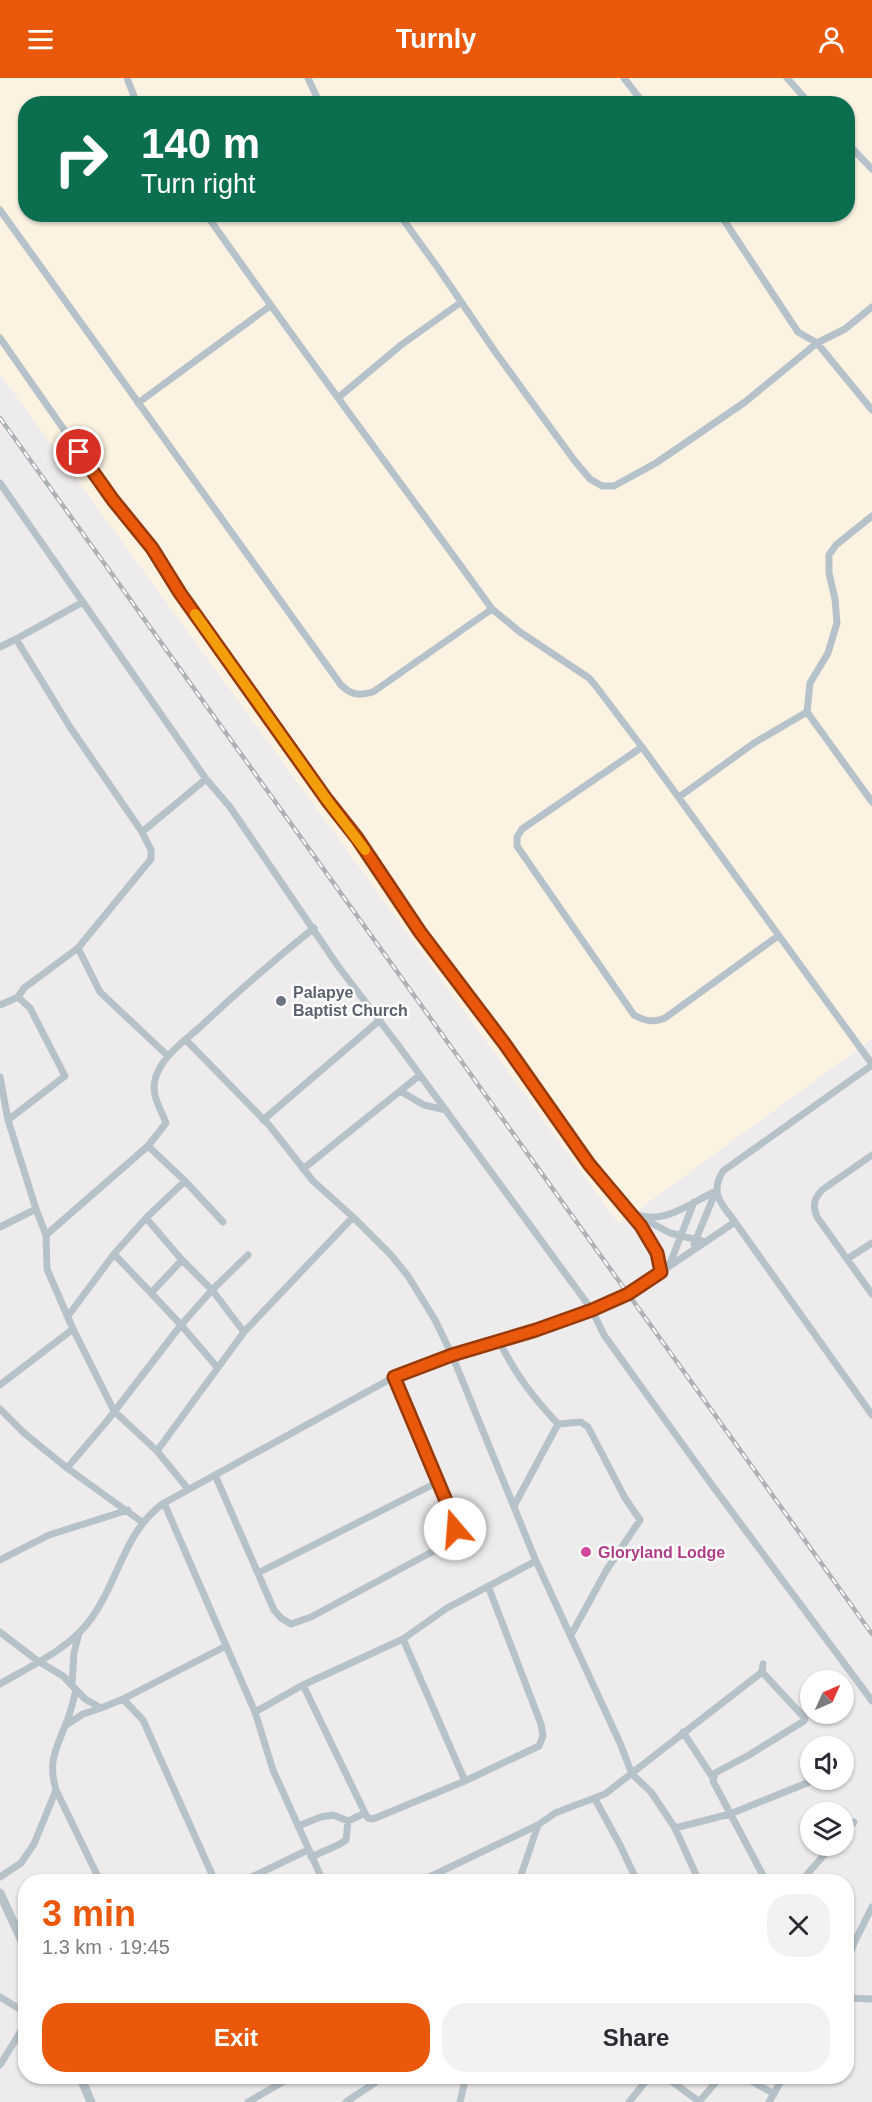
<!DOCTYPE html>
<html lang="en">
<head>
<meta charset="utf-8">
<style>
  body { margin:0; font-family:Arial,sans-serif; background:#f2f2f3; color:#2b2b33; height:100vh; display:flex; flex-direction:column; font-size:22px; white-space:nowrap }
  * { box-sizing:border-box; margin:0 }
  p { font-size:20px; color:#7c7c81 }
  .icon { flex:none; width:33px; height:33px; fill:none; stroke:currentColor; stroke-width:2; stroke-linecap:round; stroke-linejoin:round }
  .map { position:relative; flex:1; overflow:hidden }
  .drawer { position:absolute; left:18px; top:1796px; width:836px; height:210px; display:flex; flex-direction:column; background:#fff; border-radius:24px; box-shadow:0 2px 4px #0004 }
  .drawer>* { flex:none }
  .top-card { position:absolute; left:18px; top:18px; width:837px; height:126px; border-radius:24px; box-shadow:0 2px 4px #0004; background:#0b6e4f; color:#fff; overflow:hidden }
  .needle { width:39px; rotate:45deg }
  .controls { position:absolute; left:800px; top:1592px; display:grid; gap:12px }
  .controls a { display:grid; place-items:center; width:54px; height:54px; border-radius:50%; background:#fff; box-shadow:0 2px 4px #0004; font-size:30px }
  .pin { position:absolute; display:grid; place-items:center; width:51px; height:51px; color:#fff; margin:-26px; border:3px solid #fff; border-radius:50%; box-shadow:0 2px 6px #0007 }
  .me { position:absolute; width:66px; margin:-33px; rotate:342deg; stroke-linejoin:round; filter:drop-shadow(0 0 4px #0008) }
  .turn { display:flex; align-items:center; gap:21px; height:126px; padding:0 24px; font-size:27px }
  .turn .icon { width:78px; height:78px; stroke-width:2.5 }
  .turn b { display:block; font-size:42px; line-height:51px }
  .round { display:grid; place-items:center; flex:none; width:63px; height:63px; border-radius:24px; background:#f2f2f3 }
  .head { display:flex; align-items:center; justify-content:space-between; height:102px; padding:0 24px }
  h1 { font-size:36px; font-weight:800; line-height:45px; color:#ea580c }
  .cta { display:flex; gap:12px; margin-top:auto; padding:12px 24px }
  .cta a { flex:1; height:69px; border-radius:24px; background:#ea580c; color:#fff; font-size:24px; font-weight:800; line-height:69px; text-align:center }
  .cta a+a { background:#f2f2f3; color:#2b2b33 }
  header { display:flex; justify-content:space-between; align-items:center; height:78px; padding:0 24px; background:#ea580c; color:#fff; font-size:27px; font-weight:800 }
  .map>svg:first-child { display:block }
  .commercial { fill:#fbf2e2; fill-rule:evenodd }
  .lines { fill:none; stroke-linecap:round; stroke-linejoin:round }
  .minor { stroke:#b6c2c9; stroke-width:7 }
  .tertiary { stroke:#b6c2c9; stroke-width:9 }
  .rail-casing { stroke:#adb2b6; stroke-width:4.5 }
  .rail { stroke:#fff; stroke-width:2; stroke-dasharray:7; stroke-linecap:butt }
  .route-casing { stroke:#983908; stroke-width:15 }
  .route { stroke:#ea580c; stroke-width:10 }
  .slow { stroke:#f59e0b; stroke-width:10 }
  .worship-dot { fill:#6b7280; stroke:#fff; stroke-width:2 }
  .hotel-dot { fill:#d1479c; stroke:#fff; stroke-width:2 }
  .labels { text-anchor:middle; stroke-width:5; stroke-linejoin:round; paint-order:stroke }
  .worship-label { font-size:16px; font-weight:bold; fill:#5b616d; stroke:#fff; text-anchor:start }
  .hotel-label { font-size:16px; font-weight:bold; fill:#b23c85; stroke:#fff; text-anchor:start }
</style>
</head>
<body>
<header><svg class="icon" aria-label="menu" viewBox="0 0 24 24"><path d="M4 6h16M4 12h16M4 18h16"/></svg>Turnly<svg class="icon" aria-label="person" viewBox="0 0 24 24"><circle cx="12" cy="8" r="4"/><path d="M4 21q1-7 8-7t8 7"/></svg></header>
<div class="map">
<svg width="872" height="2024" viewBox="0 0 872 2024">
  <rect width="100%" height="100%" fill="#eeebec"/>
  <path class="commercial" d="M0 0H872V961L619 1146 0 296ZM26 26H848V136H26Z"/>
  <g class="lines">
    <path class="minor" d="M127 0 137 26
      M308 0 320 26
      M624 0 644 26
      M787 0 810 26
      M848 66 872 91
      M0 132 341 607C351 617 359 618 373 614L492 531
      M206 136C299 269 397 399 492 531L520 554 589 600 595 607 642 669 872 986
      M399 136 438 190 496 275 574 382 590 401 602 408H614L656 385 745 324 817 265 845 251 872 229
      M720 136 798 254 817 265 872 332
      M0 260 113 422 151 470 180 515 327 722 357 760 420 854 504 965 589 1086 630 1134C662 1150 688 1126 716 1113
      M339 319 401 267 460 225
      M138 325 270 228
      M0 405 206 701 230 729 338 888 398 967 592 1232 604 1257 709 1403 872 1623
      M16 561 83 524
      M0 569 16 561 70 649 142 754 151 772V781L78 870 24 910 18 919 0 927
      M807 634 872 724
      M642 669 522 751 517 759V768L634 937C645 943 653 945 665 940L778 858
      M679 719 754 665 807 634 810 605 828 575 837 545 835 521 829 495V477L836 467 872 438
      M142 754 206 701
      M78 870 100 914 168 978
      M186 962 269 1047 313 1103 353 1139 391 1177 408 1198 435 1242 452 1277 536 1483 620 1665 632 1696 651 1714 675 1750 699 1803
      M872 987 723 1093C709 1116 722 1126 735 1144L872 1337
      M0 999 8 1042 36 1131 46 1157 47 1191 73 1251 114 1333 157 1373 188 1411
      M400 1013 424 1027 446 1032
      M8 1042 65 998 30 930 18 919
      M263 1042 380 942
      M148 1068 185 1103 146 1140 182 1182 212 1212 244 1254
      M872 1077 822 1112C814 1121 812 1128 817 1139L872 1216
      M303 1091 420 997
      M185 1103 223 1144
      M632 1136 657 1175 661 1194
      M644 1141 670 1155 706 1164
      M0 1149 36 1131
      M46 1157 148 1068 166 1045C161 1031 151 1018 155 1002 160 980 183 964 199 950 236 915 274 882 314 850
      M694 1166 716 1113
      M114 1176 151 1215
      M847 1181 872 1165
      M182 1182 151 1215 181 1247 217 1289
      M669 1188 694 1124
      M68 1238 114 1176 146 1140
      M499 1263C516 1297 532 1318 558 1346L581 1344 588 1349 625 1420 640 1442 606 1493 571 1557
      M0 1307 73 1251
      M0 1331 24 1355 67 1390 142 1444
      M157 1373 244 1254 353 1139
      M67 1390 107 1343 181 1247 212 1212 248 1177
      M215 1397 274 1532 281 1540 291 1546 311 1539 443 1468C455 1459 455 1452 452 1437L394 1299
      M164 1425 255 1634 273 1692 323 1803
      M514 1428 558 1346
      M0 1482 49 1457 128 1432
      M258 1495 438 1404
      M0 1554 38 1583 63 1598 85 1621 101 1630 123 1621 226 1568
      M403 1561 465 1703
      M762 1594 801 1636 805 1641 804 1643 749 1677 715 1695 713 1703 766 1803
      M0 1606C32 1587 72 1570 93 1538 119 1501 125 1452 164 1425L394 1299 452 1277 536 1253 592 1232 628 1216 735 1144
      M72 1606 74 1575 79 1555
      M303 1607 365 1735 368 1740 373 1741 465 1703 539 1668 543 1658 541 1646 488 1508
      M76 1612C73 1624 70 1637 65 1648 55 1674 48 1684 56 1712L100 1803
      M123 1621 143 1642 215 1803
      M255 1634 303 1607 403 1561 447 1530 536 1483
      M66 1647 83 1636 101 1630
      M683 1654 713 1700
      M595 1721 620 1767 637 1803
      M298 1748 321 1739 333 1737 348 1743 365 1735
      M675 1750 730 1736 817 1701
      M843 1756 854 1744
      M311 1779 338 1767 346 1762 348 1743
      M0 1799 21 1785 34 1766 56 1712
      M243 1803 308 1772
      M421 1803 538 1747 555 1735 605 1716 762 1594 763 1586
      M519 1803 538 1747
      M801 1803 833 1767
      M846 1888 854 1865 872 1829
      M0 1919 26 1935
      M846 1920 872 1921
      M0 1987 26 1945
      M664 1998 700 2024
      M743 1998 774 2016
      M248 2024 293 1998
      M346 2024 385 1998
      M460 2024 466 1998
      M629 2024 650 1998
      M699 2024 721 1998
      M769 2024 784 1998"/>
    <path class="tertiary" d="M0 1815 26 1872
      M80 1998 91 2024"/>
    <defs>
      <path id="rail" d="M0 340 872 1556"/>
    </defs>
    <use href="#rail" class="rail-casing"/>
    <use href="#rail" class="rail"/>
  </g>
  <g class="lines">
    <defs>
      <path id="route" d="M79 374 113 422 152 470 180 515 327 722 357 760 420 854 504 965 589 1086 641 1148 657 1175 661 1194 628 1216 592 1232 536 1252 452 1277 394 1299 452 1437 455 1451"/>
    </defs>
    <use href="#route" class="route-casing"/>
    <use href="#route" class="route"/>
    <path class="slow" d="M195 536 327 722 365 772"/>
  </g>
  <circle class="worship-dot" cx="281" cy="923" r="6"/>
  <circle class="hotel-dot" cx="586" cy="1474" r="6"/>
  <g class="labels">
    <g class="worship-label">
      <text x="293" y="920">Palapye<tspan x="293" dy="18">Baptist Church</tspan></text>
    </g>
    <g class="hotel-label">
      <text x="598" y="1480">Gloryland Lodge</text>
    </g>
  </g>
</svg>
<div class="controls">
<a><svg class="needle" viewBox="-14 -14 28 28"><path d="M0-13l5 13h-10z" fill="#e53935"/><path d="M0 13l5-13h-10z" fill="#7c7c81"/></svg></a>
<a><svg class="icon" aria-label="sound" viewBox="0 0 24 24"><path d="M4 9h4l5-4v14l-5-4H4zM17 9q2 3 0 6"/></svg></a>
<a><svg class="icon" aria-label="layers" viewBox="0 0 24 24"><path d="M12 4l9 5-9 5-9-5zM3 14l9 5 9-5"/></svg></a>
</div>
<div class="pin" style="left:79px;top:374px;background:#d93025"><svg class="icon" aria-label="arrive" viewBox="0 0 24 24"><path d="M6 21V4h12l-3 4 3 4H6"/></svg></div>
<svg class="me" style="left:455px;top:1451px" viewBox="-20 -20 40 40"><circle r="19" fill="#fff"/><path d="M0-13L10 11 0 6-10 11z" fill="#ea580c"/></svg>
<div class="top-card">
<div class="turn"><svg class="icon" aria-label="right" viewBox="0 0 24 24"><path d="M7 20v-9h11M14 6l5 5-5 5"/></svg><div><b>140 m</b>Turn right</div></div>
</div>
<section class="drawer">
<div class="head"><div><h1>3 min</h1><p>1.3 km · 19:45</p></div><a class="round"><svg class="icon" aria-label="close" viewBox="0 0 24 24"><path d="M6 6l12 12M18 6L6 18"/></svg></a></div>
<div class="cta"><a>Exit</a><a>Share</a></div>
</section>
</div>
</body>
</html>
